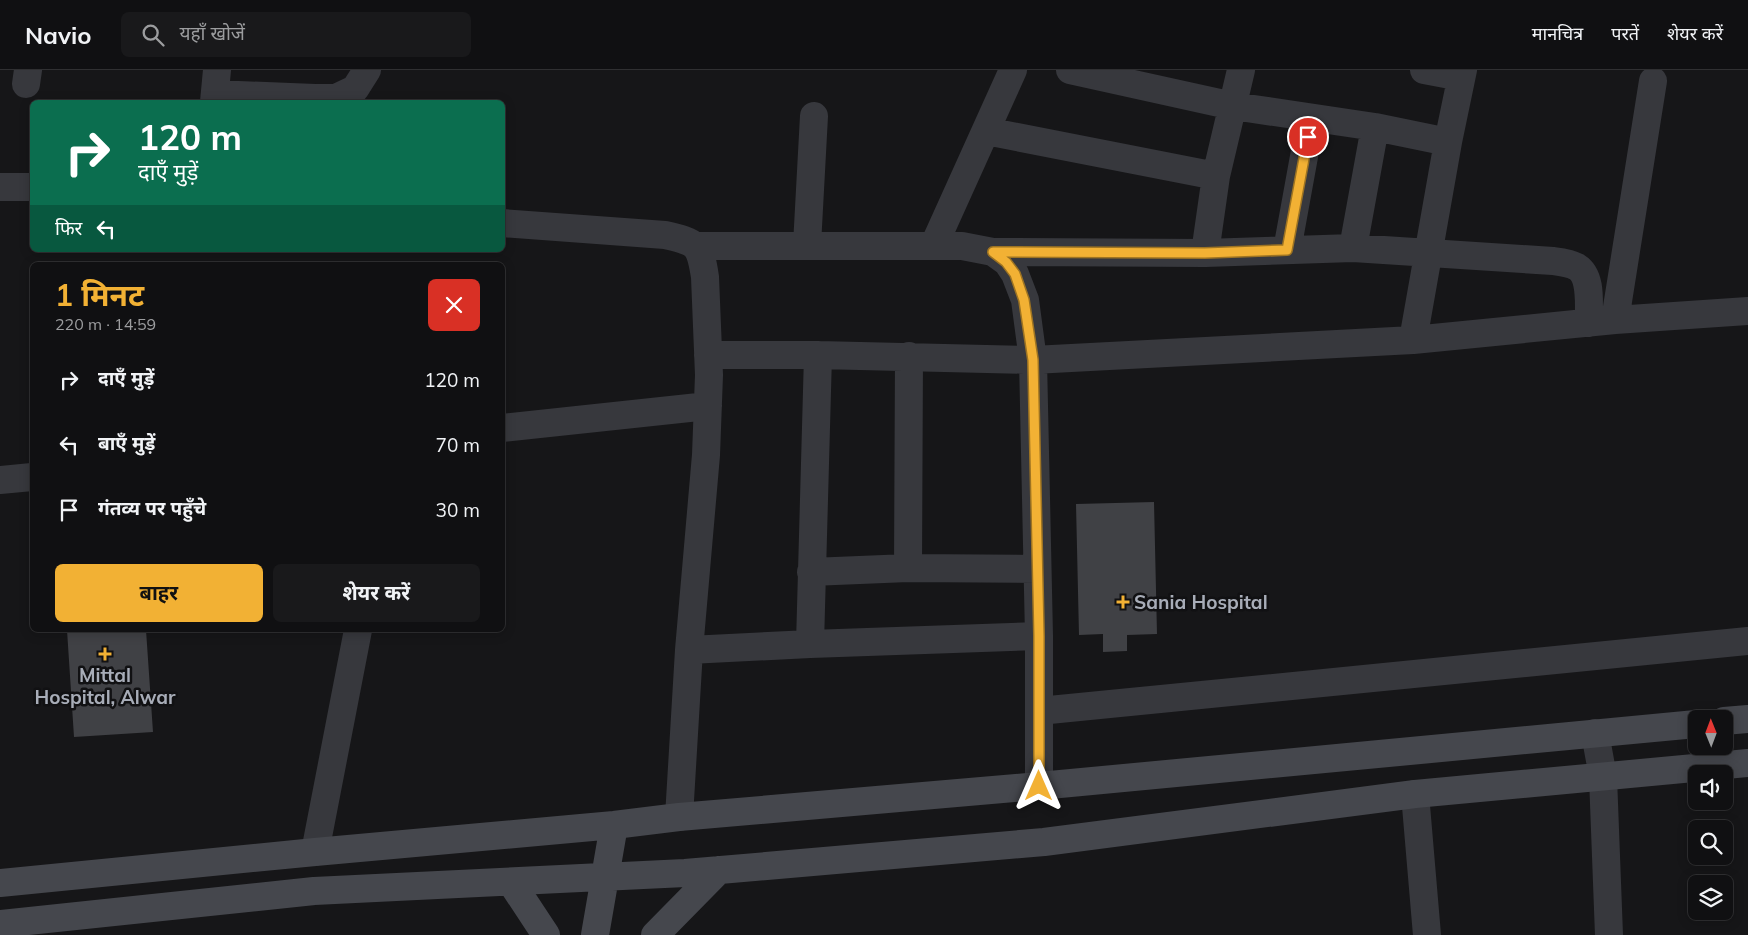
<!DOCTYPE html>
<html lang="hi">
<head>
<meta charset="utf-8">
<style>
  body { margin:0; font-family:Mulish,"Noto Sans Devanagari",sans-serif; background:#19191b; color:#f1f3f6; height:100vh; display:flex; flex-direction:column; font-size:19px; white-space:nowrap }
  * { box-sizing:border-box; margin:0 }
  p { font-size:16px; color:#9c9d9f }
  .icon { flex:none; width:28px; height:28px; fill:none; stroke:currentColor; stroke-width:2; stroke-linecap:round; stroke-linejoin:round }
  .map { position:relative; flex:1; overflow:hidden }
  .drawer { position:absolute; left:30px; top:192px; width:475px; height:370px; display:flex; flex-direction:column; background:#101012; border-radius:8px; box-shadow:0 2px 12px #0003,0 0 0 1px #303032 }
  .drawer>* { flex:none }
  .banner { position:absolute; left:30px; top:30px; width:475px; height:152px; border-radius:8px; box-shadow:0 2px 12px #0003,0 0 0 1px #303032; background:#0b6e4f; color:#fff; overflow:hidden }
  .needle { width:32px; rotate:359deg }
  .tools { position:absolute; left:1688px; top:640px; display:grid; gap:10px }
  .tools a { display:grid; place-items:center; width:45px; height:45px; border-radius:8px; background:#101012; box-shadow:0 2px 12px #0003,0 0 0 1px #303032; font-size:25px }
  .pin { position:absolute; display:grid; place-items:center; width:42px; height:42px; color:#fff; margin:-21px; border:2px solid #fff; border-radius:50%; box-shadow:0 1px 5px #0007 }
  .me { position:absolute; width:55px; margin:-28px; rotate:0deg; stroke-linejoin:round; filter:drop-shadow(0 0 4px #0008) }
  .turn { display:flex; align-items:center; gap:18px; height:105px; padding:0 25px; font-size:22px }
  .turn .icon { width:65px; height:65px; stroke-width:2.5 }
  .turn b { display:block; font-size:35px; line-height:42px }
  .then { display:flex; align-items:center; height:48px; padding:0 25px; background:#0003; gap:10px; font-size:19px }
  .round { display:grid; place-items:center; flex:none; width:52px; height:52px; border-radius:8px; background:#19191b }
  .headline { display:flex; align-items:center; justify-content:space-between; height:85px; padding:0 25px }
  h1 { font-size:30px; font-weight:700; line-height:38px; color:#f2b134 }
  .action { display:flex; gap:10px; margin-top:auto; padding:10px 25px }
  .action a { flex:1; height:58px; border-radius:8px; background:#f2b134; color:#111; font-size:20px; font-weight:700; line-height:58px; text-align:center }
  .action a+a { background:#19191b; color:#f1f3f6 }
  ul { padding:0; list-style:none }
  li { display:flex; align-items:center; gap:15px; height:65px; padding:0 25px }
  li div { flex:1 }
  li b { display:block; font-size:19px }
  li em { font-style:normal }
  header { display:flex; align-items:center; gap:30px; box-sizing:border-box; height:70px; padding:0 25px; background:#101012; border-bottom:1px solid #303032 }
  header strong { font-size:24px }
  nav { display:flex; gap:28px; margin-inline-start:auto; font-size:18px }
  .search { width:350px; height:45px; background:#19191b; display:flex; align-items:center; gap:12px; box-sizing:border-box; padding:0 18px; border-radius:8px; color:#9c9d9f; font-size:19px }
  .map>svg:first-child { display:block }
  .building { fill:#404145 }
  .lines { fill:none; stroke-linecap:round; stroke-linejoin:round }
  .street { stroke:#37383d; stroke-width:28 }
  .secondary { stroke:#45474d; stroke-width:28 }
  .route-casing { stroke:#9d7322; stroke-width:12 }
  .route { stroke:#f2b134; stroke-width:9 }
  .poi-dot { fill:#f2b134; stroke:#111113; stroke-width:2 }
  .labels { text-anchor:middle; stroke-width:5; stroke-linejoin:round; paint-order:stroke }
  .poi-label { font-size:19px; font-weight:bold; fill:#a8adb8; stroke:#111113; text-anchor:start }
</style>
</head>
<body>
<header>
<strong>Navio</strong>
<div class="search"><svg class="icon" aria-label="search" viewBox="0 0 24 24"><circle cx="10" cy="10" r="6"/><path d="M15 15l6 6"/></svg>यहाँ खोजें</div>
<nav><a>मानचित्र</a><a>परतें</a><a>शेयर करें</a></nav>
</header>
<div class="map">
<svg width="1748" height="865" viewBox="0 0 1748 865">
  <rect width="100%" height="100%" fill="#161618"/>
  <path class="building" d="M1154 432 1157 564 1127 565V581L1103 582V564L1079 565 1076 434Z
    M67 560H146L153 662 74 667Z"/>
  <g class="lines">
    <path class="street" d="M1070 0 1233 36 1375 57 1448 72
      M1424 0 1461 7
      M26 14 28 0
      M215 24 315 28H336L355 19 367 0
      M214 32 217 0
      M986 61 1216 106
      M0 117H32
      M502 153 665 165C697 172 700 174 705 207L709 305 706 385 689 580 679 747
      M807 175 814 46
      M934 175 1013 0
      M697 176H962L993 182 1007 192 1015 204 1025 230 1033 290 1039 566V716
      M1353 178 1375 57
      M1287 180 1311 48
      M993 182 1205 183 1353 178 1553 191C1561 192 1570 193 1577 197 1593 207 1588 236 1589 253
      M1205 183 1216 106 1241 0
      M1615 250 1653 11
      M1413 270 1448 72 1463 0
      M708 285H818L1033 290 1413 270 1615 250 1748 241
      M502 358 708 336
      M0 410 32 407
      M908 498 909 286
      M811 502 908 498 1037 499
      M810 574 818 285
      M689 580 810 574 1039 566
      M1039 641 1748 571
      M1595 663 1603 707 1609 865
      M1415 724 1427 865
      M315 782 358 560"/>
    <path class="secondary" d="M1724 651 1748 649
      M511 812 546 865
      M0 813 315 782 614 755 679 747 1039 716 1696 654
      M0 854 314 821 685 803 1044 772 1415 724 1748 693
      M595 865 614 755
      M655 865 719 800"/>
  </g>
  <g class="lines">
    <defs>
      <path id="route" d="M1039 716V566L1033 290 1024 230 1015 204 1006 192 993 182 1205 183 1287 180 1308 67"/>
    </defs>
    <use href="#route" class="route-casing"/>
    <use href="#route" class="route"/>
  </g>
  <g class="poi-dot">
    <path d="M1120.5 524.5h5v5h5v5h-5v5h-5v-5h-5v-5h5z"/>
    <path d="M102.5 576.5h5v5h5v5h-5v5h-5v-5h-5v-5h5z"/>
  </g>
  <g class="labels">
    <g class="poi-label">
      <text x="1134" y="539">Sania Hospital</text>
      <text x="105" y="612" text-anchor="middle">Mittal<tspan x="105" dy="22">Hospital, Alwar</tspan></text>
    </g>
  </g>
</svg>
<div class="tools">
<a><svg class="needle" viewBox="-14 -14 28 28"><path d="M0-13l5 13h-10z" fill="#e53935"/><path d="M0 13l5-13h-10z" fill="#9c9d9f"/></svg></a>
<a><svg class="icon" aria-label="sound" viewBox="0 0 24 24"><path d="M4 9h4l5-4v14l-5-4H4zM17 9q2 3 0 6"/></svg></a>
<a><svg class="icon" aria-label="search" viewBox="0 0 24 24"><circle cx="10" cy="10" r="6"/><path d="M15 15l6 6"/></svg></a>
<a><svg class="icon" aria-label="layers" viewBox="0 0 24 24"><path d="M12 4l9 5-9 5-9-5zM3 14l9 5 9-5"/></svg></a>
</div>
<div class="pin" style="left:1308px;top:67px;background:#d93025"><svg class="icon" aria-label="arrive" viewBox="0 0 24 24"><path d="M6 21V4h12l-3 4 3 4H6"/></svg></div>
<svg class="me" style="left:1039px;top:716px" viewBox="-20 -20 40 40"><path d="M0-17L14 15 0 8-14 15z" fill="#f2b134" stroke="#fff" stroke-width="4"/></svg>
<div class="banner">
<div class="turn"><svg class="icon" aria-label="right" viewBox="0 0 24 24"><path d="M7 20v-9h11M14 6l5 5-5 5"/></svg><div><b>120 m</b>दाएँ मुड़ें</div></div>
<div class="then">फिर<svg class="icon" aria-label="left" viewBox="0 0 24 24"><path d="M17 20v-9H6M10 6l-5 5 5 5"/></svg></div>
</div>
<section class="drawer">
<div class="headline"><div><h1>1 मिनट</h1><p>220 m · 14:59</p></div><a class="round" style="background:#d93025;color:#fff"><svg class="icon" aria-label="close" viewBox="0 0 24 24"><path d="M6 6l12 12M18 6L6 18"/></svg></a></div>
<ul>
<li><svg class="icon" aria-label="right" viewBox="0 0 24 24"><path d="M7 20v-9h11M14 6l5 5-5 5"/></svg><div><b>दाएँ मुड़ें</b></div><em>120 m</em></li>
<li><svg class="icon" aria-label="left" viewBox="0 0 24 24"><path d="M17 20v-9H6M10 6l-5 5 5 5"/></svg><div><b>बाएँ मुड़ें</b></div><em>70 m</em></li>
<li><svg class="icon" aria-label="arrive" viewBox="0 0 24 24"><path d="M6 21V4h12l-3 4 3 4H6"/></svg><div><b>गंतव्य पर पहुँचे</b></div><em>30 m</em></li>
</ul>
<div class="action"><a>बाहर</a><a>शेयर करें</a></div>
</section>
</div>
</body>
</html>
